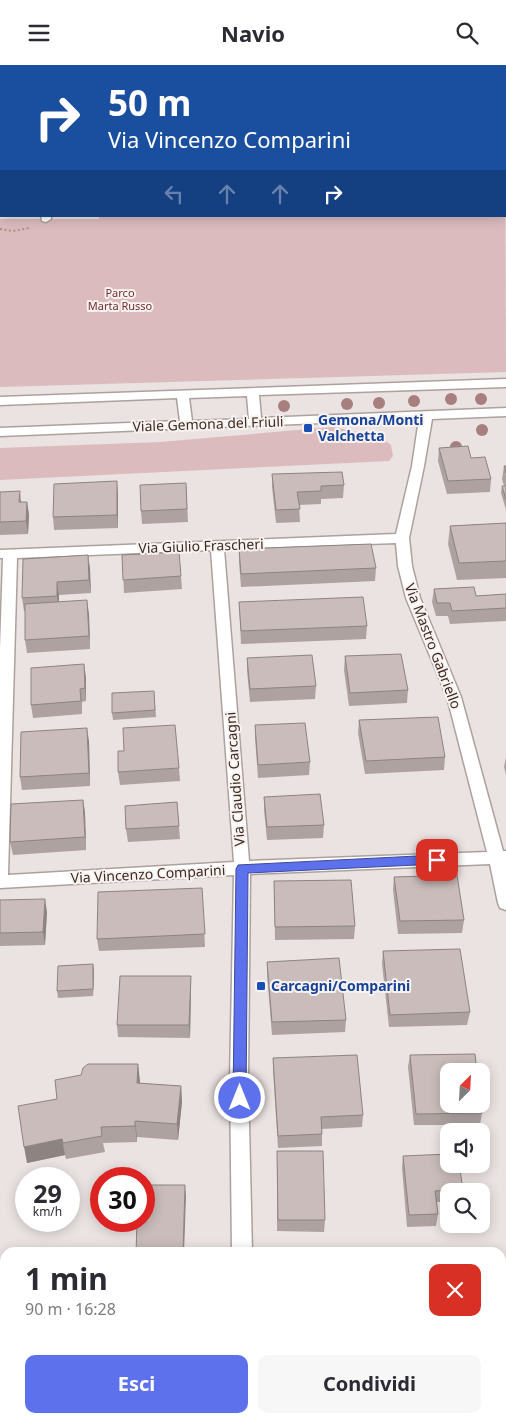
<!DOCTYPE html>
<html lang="it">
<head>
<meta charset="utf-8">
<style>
  body { margin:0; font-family:"Noto Sans",sans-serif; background:#f7f7f7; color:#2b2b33; height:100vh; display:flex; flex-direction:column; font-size:19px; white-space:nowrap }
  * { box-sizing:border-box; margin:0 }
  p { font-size:16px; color:#7c7c81 }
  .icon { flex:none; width:28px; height:28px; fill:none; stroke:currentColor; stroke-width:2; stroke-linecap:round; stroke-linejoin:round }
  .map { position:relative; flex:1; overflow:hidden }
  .side { position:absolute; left:0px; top:1182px; width:506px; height:176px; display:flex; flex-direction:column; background:#fff; border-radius:15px 15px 0 0; box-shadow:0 2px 12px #0003 }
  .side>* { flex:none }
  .guide { position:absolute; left:0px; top:0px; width:506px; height:152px; box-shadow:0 2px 12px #0003; background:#1a4fa0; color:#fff; overflow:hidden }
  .needle { width:32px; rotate:24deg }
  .buttons { position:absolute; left:440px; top:998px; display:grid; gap:10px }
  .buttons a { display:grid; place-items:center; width:50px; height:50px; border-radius:10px; background:#fff; box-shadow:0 2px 12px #0003; font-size:25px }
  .speed { position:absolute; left:15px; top:1102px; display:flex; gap:10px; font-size:25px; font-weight:700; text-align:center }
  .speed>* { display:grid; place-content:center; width:65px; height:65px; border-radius:50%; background:#fff; box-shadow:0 2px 12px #0003; line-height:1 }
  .speed small { font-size:12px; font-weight:400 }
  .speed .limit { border:8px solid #d22; background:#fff; color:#111 }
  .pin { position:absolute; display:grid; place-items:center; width:42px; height:42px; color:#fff; margin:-21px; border-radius:10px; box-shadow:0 2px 8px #0006 }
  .me { position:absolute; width:55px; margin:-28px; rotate:0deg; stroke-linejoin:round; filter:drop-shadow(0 0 4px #0008) }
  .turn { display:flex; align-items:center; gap:18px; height:105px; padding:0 25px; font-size:22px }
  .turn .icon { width:65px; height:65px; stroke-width:2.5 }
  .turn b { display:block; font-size:35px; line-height:42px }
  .lanes { display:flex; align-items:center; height:48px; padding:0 25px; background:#0003; justify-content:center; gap:25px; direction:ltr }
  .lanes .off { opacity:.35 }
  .round { display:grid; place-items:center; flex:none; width:52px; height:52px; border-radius:10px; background:#f7f7f7 }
  .head { display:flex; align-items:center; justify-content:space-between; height:85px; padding:0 25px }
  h1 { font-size:30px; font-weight:700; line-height:38px }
  .action { display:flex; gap:10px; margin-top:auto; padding:10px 25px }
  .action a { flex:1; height:58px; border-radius:10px; background:#5e71ec; color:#fff; font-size:20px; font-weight:700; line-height:58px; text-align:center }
  .action a+a { background:#f7f7f7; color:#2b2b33 }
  header { display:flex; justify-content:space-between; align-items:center; height:65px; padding:0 25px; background:#fff; font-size:22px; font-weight:700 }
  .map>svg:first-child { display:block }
  .green { fill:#dbbbbe }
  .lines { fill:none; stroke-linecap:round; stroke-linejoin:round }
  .lane-casing { stroke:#aca19c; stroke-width:3 }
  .street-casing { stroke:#aca19c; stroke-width:3 }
  .path { stroke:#ad9083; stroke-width:2; stroke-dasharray:2 2.5; stroke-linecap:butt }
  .lane { fill:#fff; fill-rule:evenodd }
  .street { fill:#fff; fill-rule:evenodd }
  .tree { fill:#a77f7f }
  .wall { fill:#ada2a0 }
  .shaded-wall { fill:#8d8482 }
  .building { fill:#c9bcba; stroke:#8d8482 }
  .route { fill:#5e71ec; stroke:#3d4999 }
  .transit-dot { fill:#1a4fb4; stroke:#f8f2f1; stroke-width:2 }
  .labels { text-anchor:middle; stroke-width:4; stroke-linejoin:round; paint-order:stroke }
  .far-park-label { font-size:11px; fill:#702e2e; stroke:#f8f2f1 }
  .transit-label { font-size:14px; font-weight:bold; fill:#164399; stroke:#f8f2f1; text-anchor:start }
  .street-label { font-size:14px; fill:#3b2b22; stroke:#f8f2f1 }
</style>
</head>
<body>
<header><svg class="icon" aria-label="menu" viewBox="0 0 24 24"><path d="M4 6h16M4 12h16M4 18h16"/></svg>Navio<svg class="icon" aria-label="search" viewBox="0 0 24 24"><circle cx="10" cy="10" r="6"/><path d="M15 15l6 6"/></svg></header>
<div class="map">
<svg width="506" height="1358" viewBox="0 0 506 1358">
  <rect width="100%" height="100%" fill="#ebe3e1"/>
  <path class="green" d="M505 44 506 307 0 322V154H99V151H505Z
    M332 362 379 371 391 380 393 391 389 396 0 415V383L160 377Z"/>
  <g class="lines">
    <defs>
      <path id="lane" d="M0 41H1V47H0Z
        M41 151H51V154L46 157 42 156Z"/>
      <path id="street" d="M29 0H39V1H30Z
        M505 9H506V15H505Z
        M0 10H1V16H0Z
        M505 28H506V34H505Z
        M506 314V322L259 330 261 353 506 343V351L432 354 424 401 409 473 412 501 420 533 461 632 503 786H506V845L500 843 498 838 490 799 250 809 248 1014 252 1188H232L230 1014 234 810 0 823V584L3 493H0V485L396 469 412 401 419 354 0 371V363L180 356 177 333 0 340V332ZM247 331 249 354 192 356 189 333ZM396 478 398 501 406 533 447 632 487 787 249 796 224 484ZM211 485 234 797 8 810 17 493Z
        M225 1354H245L244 1358H224Z"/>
    </defs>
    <use href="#lane" class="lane-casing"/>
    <use href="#street" class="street-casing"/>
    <path class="path" d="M0 164 13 166 29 163"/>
    <use href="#lane" class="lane"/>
    <use href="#street" class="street"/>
  </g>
  <g class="tree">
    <circle cx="451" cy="334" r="6"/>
    <circle cx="481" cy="334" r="6"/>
    <circle cx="414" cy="336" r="6"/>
    <circle cx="379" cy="338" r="6"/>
    <circle cx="347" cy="339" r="6"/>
    <circle cx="284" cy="341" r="6"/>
    <circle cx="482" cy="365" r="6"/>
    <circle cx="456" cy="382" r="6"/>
  </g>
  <path class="wall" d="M439 383 471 393 491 414 490 427 447 429 438 396Z
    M504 401H506V445L501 428 502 421H504L502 414Z
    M272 409 344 420 343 433 321 434V439L299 440 300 457 276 458 272 422Z
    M186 418 188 457 142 459 141 446Z
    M0 427 21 437H27L29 450 28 469 0 470Z
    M118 429V463L54 465 53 452Z
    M506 458V513L457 515 448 479 450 461Z
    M239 484 376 503 375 516 241 522 239 497Z
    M88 490 91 528 59 530V537L89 549 90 584 27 588 25 575V546H24L22 533Z
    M122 490 181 511 182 524 124 528Z
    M434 524 476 531 506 529V556L450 559 448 551H436L432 537Z
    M239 537 367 561 366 574 241 579Z
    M345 591 408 625 407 638 349 641 344 605Z
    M247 593 316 621 315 634 250 637 247 606Z
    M86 612V636L82 637V649L33 653 31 640Z
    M154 626 156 652 113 655 112 648Z
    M359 655 445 692 444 705 365 709 358 668Z
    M255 660 310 697 309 710 258 713 255 673Z
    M89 676 90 721 22 725 20 712Z
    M506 692V710L504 702Z
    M179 703 180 716 120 720 118 707Z
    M264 732 324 760 323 773 267 775 264 745Z
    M83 735 85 748 86 785 13 790 10 777Z
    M177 737 180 774 128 777 126 764Z
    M394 812 464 855 462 868 398 869 393 825Z
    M274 816 355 861 354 874 275 875Z
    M202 823 205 882 99 886 97 874Z
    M0 835 47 847 45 880 0 881Z
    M383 886 470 947 467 960 389 962 382 899Z
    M267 897 346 955 345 967 272 970 267 909Z
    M93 899 94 906 93 931 58 933 57 926Z
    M191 911V923L190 973 118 972 117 960Z
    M410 990 482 1048 480 1060H414L408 1002Z
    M273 993 363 1050 362 1062 322 1064V1081L278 1083 273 1005Z
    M138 999 139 1018 181 1021 182 1037 178 1075 137 1072V1077L103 1078 105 1087 66 1094 65 1090 27 1098 57 1034Z
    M403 1091 463 1124 462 1126H449V1137H437L438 1149 436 1161 407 1162 402 1103Z
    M277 1098 325 1155 324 1167 277 1166Z"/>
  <path class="shaded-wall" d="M117 416 118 429V463L117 450Z
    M20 426 21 439 19 437Z
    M27 437 29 450 28 469 26 456Z
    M88 490 90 503 91 528 89 515Z
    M57 517 59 530V544L57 531Z
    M87 535 89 549 90 584 89 571Z
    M84 599 86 612V636L85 623Z
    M87 663 89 676 90 721 89 708Z
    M83 735 85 748 86 785 85 772Z
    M45 834 47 847 45 880 43 867Z
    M93 899 94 906 93 931Z
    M191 911V923L190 973 189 960Z
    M138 999 140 1016 139 1034 137 1018Z
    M181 1021 182 1037 178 1075 177 1059Z
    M135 1056 137 1072V1077L135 1061Z
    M62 1074 65 1090 27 1098 24 1082Z
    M185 1120 186 1131 184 1188H183Z
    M0 1266 3 1277 0 1292Z"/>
  <path class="building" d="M468 381 471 393 485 392 491 414 448 416 439 383Z
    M504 401H506V408Z
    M342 407 344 420 321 421V426L297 427 300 444 276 445 272 409Z
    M117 416V450L53 452 54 419Z
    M186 418 187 444 141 446 140 420Z
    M502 421H506V435Z
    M20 426 19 437H27L26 456 0 457V427Z
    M506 458V496L459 498 450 461Z
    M371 479 376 503 241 509 239 484Z
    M179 487 181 511 123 515 122 490Z
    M88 490 89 515 57 517V531L22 533 23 494Z
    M474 522 476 531 506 529V543L452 546 450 538H437L434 524Z
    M363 532 367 561 241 566 239 537Z
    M87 535 89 571 25 575V539Z
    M401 589 408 625 350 628 345 591Z
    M312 590 316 621 250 624 247 593Z
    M84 599 85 623 80 624 81 636 31 640V603Z
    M154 626 155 645 112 648V628Z
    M438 652 445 692 366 696 359 655Z
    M305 658 310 697 258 700 255 660Z
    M175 660 179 703 118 707V686H124L123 663Z
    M87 663 89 708 20 712 21 667Z
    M320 729 324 760 267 762 264 732Z
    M83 735 85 772 10 777 11 739Z
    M177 737 179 761 126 764 125 741Z
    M457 810 464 855 400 856 394 812Z
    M351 815 355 861 275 862 274 816Z
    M202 823 205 869 97 874 98 827Z
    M45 834 43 867 0 868V835Z
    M460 884 470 947 390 950 383 886Z
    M339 893 346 955 272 957 267 897Z
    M93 899V924L57 926 58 901Z
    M120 911H191L189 960H117Z
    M475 989 477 1006H449V1039H481L482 1048 416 1049 410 990Z
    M357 990 363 1050 321 1052 322 1069 278 1071 273 993Z
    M88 999H138L137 1018 181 1021 177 1059 135 1056V1061L101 1062 102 1071 63 1078 62 1074 24 1082 18 1041 57 1034 55 1015 81 1010 83 1003Z
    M277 1086H323L325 1155H278Z
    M449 1089V1099H459L463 1124 435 1126 438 1149 409 1150 403 1091Z
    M144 1120H185L183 1188H136L137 1156H144Z
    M459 1183 460 1188H400L399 1186Z
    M76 1354H155L154 1358H76Z
    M309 1354H449L450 1358H310Z"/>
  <path class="route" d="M437 790 441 791 443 795 441 798 437 799 248 808 246 1033 244 1037 240 1039 235 1037 233 1033 236 804 238 800Z"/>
  <g class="transit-dot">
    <rect x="303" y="358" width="10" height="10" rx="2.5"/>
    <rect x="256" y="916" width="10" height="10" rx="2.5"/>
  </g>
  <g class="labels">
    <g class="far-park-label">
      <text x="120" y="232">Parco<tspan x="120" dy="13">Marta Russo</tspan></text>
    </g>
    <g class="transit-label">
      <text x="318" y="360">Gemona/Monti<tspan x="318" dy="16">Valchetta</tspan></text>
      <text x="271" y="926">Carcagni/Comparini</text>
    </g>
    <g class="street-label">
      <text transform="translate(208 359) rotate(-2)" y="5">Viale Gemona del Friuli</text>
      <text transform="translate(201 481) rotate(-2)" y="5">Via Giulio Frascheri</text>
      <text transform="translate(433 581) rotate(69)" y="5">Via Mastro Gabriello</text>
      <text transform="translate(235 714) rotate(-94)" y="5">Via Claudio Carcagni</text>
      <text transform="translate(148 809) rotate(-3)" y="5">Via Vincenzo Comparini</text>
    </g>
  </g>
</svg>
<div class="buttons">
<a><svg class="needle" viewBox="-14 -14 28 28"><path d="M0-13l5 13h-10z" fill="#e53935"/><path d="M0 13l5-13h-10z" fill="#7c7c81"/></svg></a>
<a><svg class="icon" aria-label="sound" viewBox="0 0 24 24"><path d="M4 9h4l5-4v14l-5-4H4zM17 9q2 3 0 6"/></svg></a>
<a><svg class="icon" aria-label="search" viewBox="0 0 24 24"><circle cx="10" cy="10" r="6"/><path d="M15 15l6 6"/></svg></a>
</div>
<div class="speed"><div>29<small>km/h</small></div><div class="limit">30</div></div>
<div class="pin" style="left:437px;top:795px;background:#d93025"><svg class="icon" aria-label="arrive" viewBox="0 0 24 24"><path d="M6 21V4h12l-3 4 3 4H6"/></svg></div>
<svg class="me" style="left:240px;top:1033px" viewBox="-20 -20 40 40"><circle r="17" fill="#5e71ec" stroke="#fff" stroke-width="3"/><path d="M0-11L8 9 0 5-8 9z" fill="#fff"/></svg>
<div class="guide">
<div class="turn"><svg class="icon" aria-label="right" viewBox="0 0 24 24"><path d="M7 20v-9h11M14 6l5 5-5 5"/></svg><div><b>50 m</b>Via Vincenzo Comparini</div></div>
<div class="lanes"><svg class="icon off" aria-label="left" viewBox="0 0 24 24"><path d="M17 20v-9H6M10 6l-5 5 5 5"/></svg><svg class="icon off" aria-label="ahead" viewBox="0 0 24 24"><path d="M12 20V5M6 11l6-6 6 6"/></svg><svg class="icon off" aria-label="ahead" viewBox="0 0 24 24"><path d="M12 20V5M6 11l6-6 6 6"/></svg><svg class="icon" aria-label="right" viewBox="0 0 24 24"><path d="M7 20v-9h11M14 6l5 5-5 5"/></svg></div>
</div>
<section class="side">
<div class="head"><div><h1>1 min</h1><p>90 m · 16:28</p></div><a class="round" style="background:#d93025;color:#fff"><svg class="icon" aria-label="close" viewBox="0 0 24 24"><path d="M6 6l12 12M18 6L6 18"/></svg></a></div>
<div class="action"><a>Esci</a><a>Condividi</a></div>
</section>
</div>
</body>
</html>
